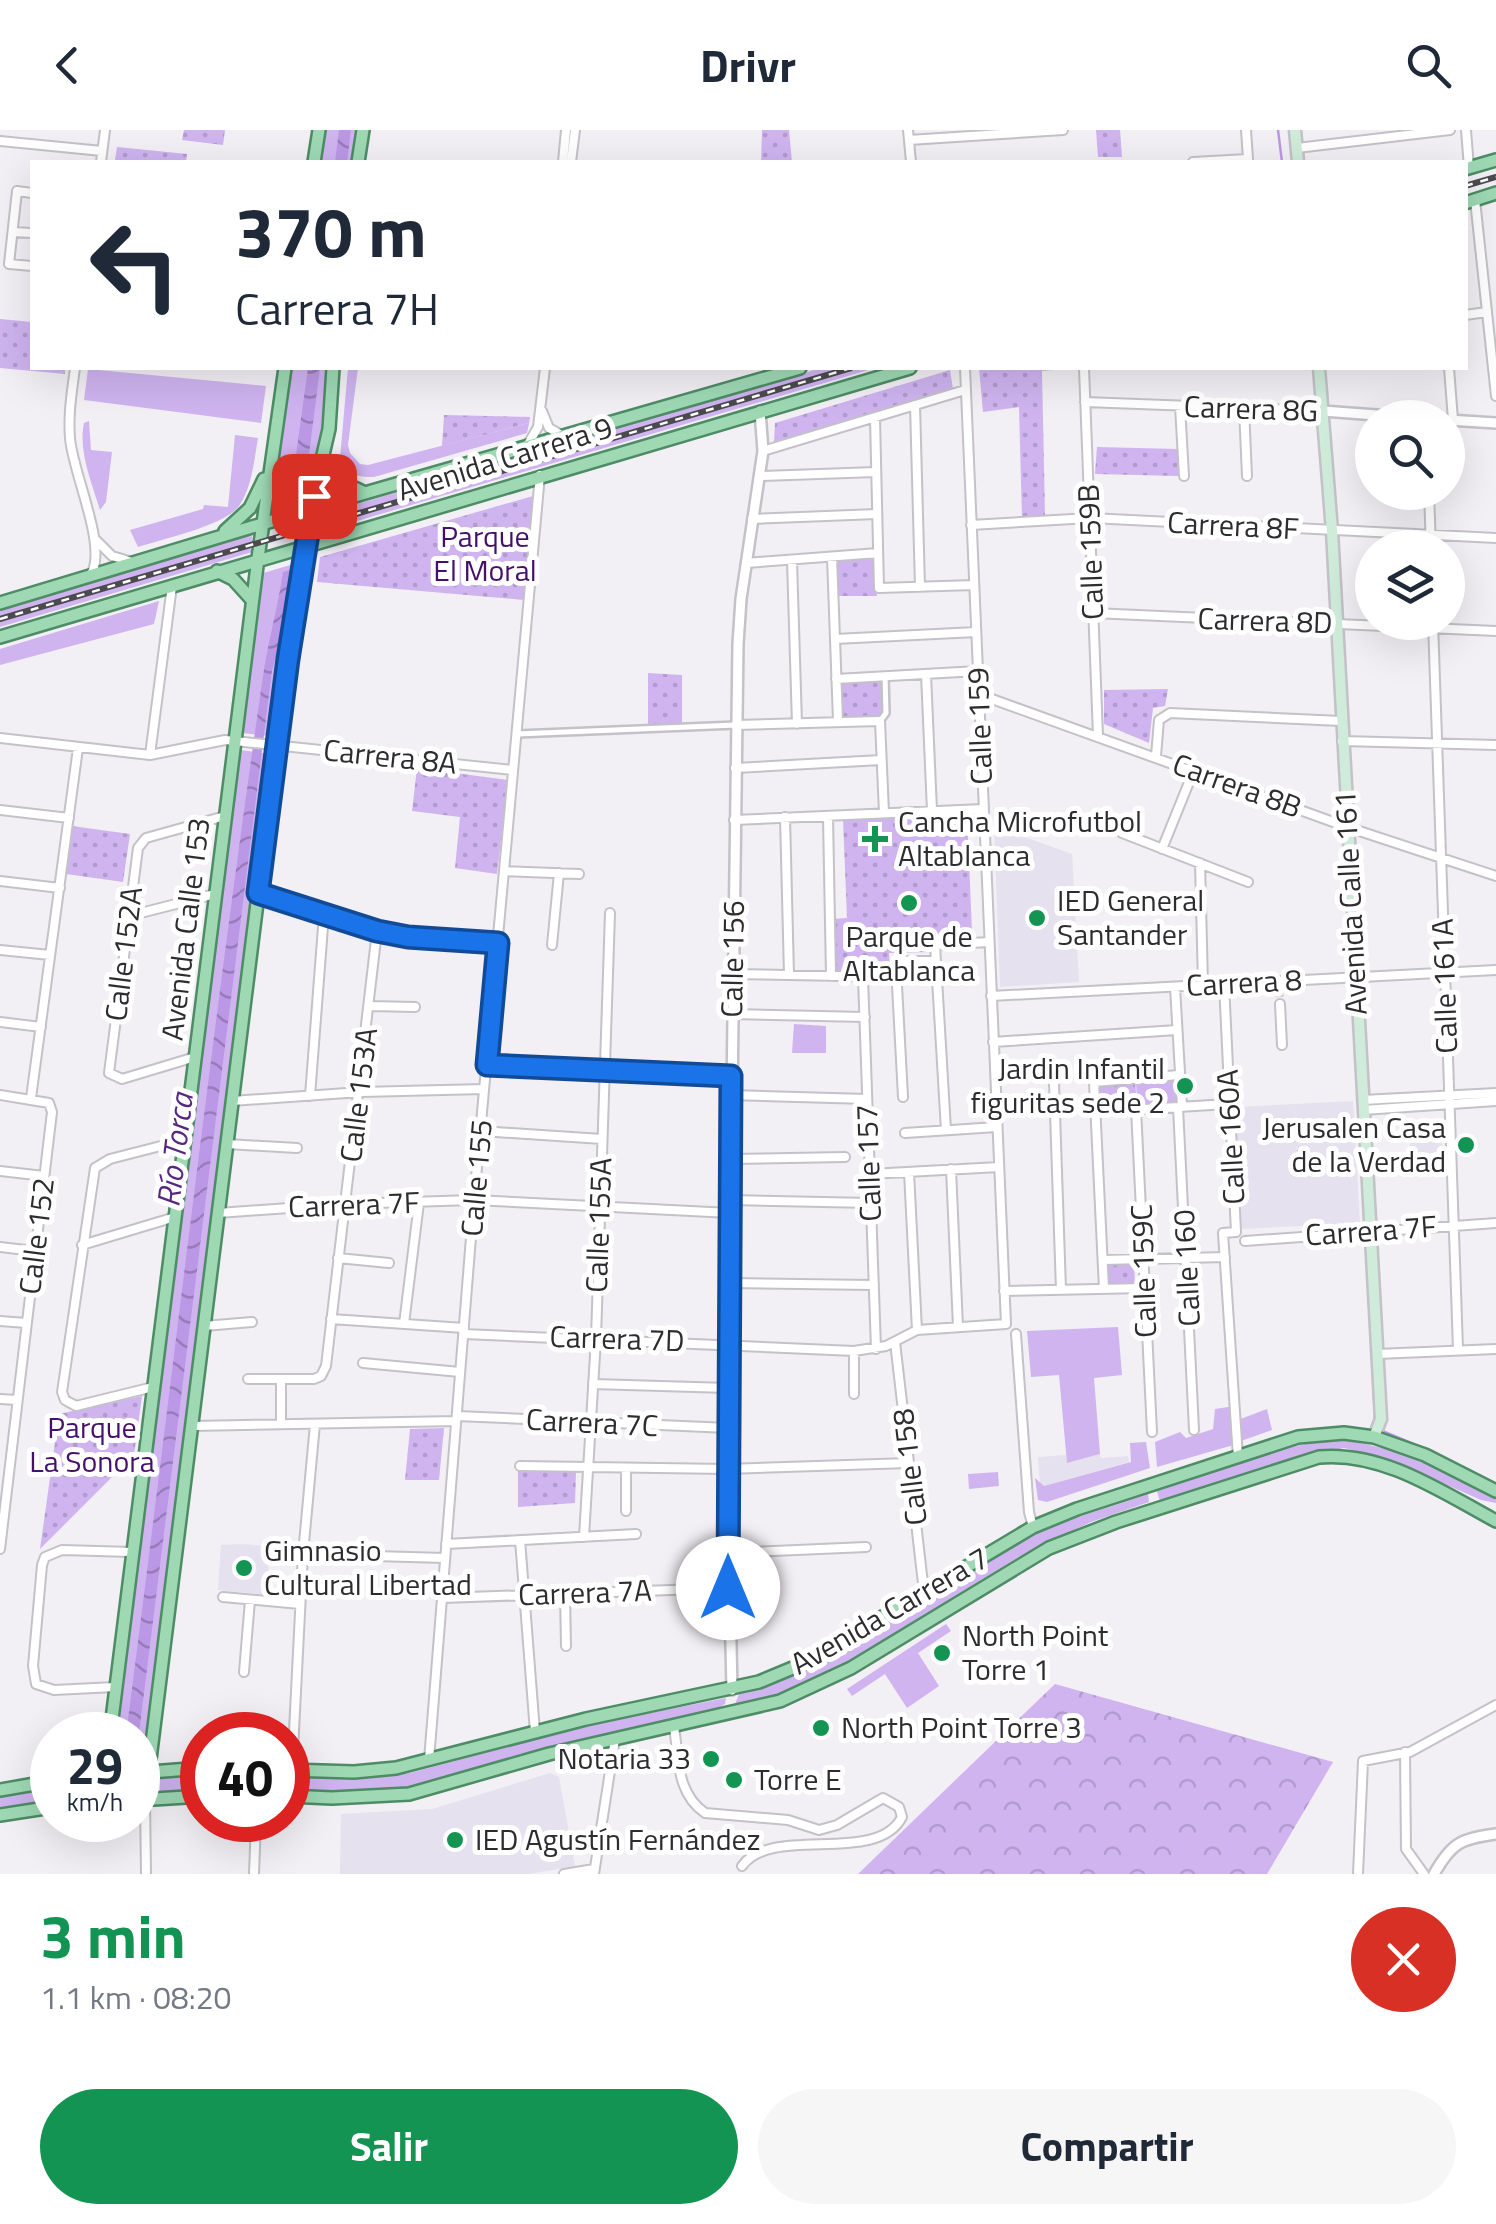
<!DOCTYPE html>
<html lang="es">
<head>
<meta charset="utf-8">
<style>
  body { margin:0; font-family:"Titillium Web",sans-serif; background:#f6f6f7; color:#1f2937; height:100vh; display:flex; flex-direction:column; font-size:38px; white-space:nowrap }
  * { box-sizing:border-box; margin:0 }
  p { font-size:32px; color:#747a83 }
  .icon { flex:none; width:55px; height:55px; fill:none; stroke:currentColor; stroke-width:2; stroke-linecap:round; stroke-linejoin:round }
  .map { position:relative; height:1744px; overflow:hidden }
  .sheet { display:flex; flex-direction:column; background:#fff; flex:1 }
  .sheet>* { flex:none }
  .guide { position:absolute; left:30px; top:30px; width:1438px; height:210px; border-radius:0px; box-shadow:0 10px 40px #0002; background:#fff; color:#1f2937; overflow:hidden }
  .buttons { position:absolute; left:1355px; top:270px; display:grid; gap:20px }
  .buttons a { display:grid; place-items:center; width:110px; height:110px; border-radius:50%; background:#fff; box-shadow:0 10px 40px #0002; font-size:50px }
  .speed { position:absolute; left:30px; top:1582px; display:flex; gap:20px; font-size:50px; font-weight:700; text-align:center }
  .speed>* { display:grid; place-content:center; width:130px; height:130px; border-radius:50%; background:#fff; box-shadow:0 10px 40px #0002; line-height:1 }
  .speed small { font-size:25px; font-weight:400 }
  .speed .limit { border:15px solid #d22; background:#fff; color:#111 }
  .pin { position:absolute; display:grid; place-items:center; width:85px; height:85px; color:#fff; margin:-42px; border-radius:20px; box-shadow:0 5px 15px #0006 }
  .me { position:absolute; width:110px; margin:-55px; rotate:0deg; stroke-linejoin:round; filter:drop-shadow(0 0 8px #0008) }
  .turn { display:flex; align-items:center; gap:35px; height:210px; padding:0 40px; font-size:45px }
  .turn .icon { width:130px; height:130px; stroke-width:2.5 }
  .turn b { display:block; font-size:70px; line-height:85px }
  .round { display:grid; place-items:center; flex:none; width:105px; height:105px; border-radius:52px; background:#f6f6f7 }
  .summary { display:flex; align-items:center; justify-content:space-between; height:170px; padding:0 40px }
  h1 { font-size:60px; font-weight:700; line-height:75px; color:#149452 }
  .primary-button { display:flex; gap:20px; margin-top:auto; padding:20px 40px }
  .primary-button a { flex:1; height:115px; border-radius:60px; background:#149452; color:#fff; font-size:40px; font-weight:700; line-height:115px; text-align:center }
  .primary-button a+a { background:#f6f6f7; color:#1f2937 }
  header { display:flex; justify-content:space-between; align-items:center; height:130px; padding:0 40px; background:#fff; font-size:45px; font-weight:700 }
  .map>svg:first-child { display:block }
  .built { fill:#e6e1ee }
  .grass { fill:#cfb4f0 }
  .forest { fill:url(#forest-crowns) }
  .park { fill:url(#park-dots) }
  .water { fill:url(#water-waves) }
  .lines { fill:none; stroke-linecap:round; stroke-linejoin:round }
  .stream { stroke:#bb98e5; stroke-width:2.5 }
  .minor-tunnel { stroke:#cbc8cd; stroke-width:8; stroke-dasharray:8 4; stroke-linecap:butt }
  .pedestrian-casing { stroke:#c4c1c8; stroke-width:10 }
  .minor-casing { stroke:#c4c1c8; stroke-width:12 }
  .tertiary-casing { stroke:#c4c1c8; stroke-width:14 }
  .secondary-casing { stroke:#c4c1c8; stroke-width:15 }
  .primary-casing { stroke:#4d8c65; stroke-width:16 }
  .pedestrian { stroke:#fff; stroke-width:5 }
  .minor { stroke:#fff; stroke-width:8 }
  .tertiary { stroke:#fff; stroke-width:9 }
  .secondary { stroke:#cfecda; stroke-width:10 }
  .primary { stroke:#9ed9b4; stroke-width:11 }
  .rail-casing { stroke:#4b4a4e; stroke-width:6 }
  .rail { stroke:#fff; stroke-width:2.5; stroke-dasharray:8; stroke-linecap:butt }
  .route-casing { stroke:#114b97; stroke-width:25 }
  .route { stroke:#1a73e8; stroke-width:18 }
  .poi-dot { fill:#149452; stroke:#fff; stroke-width:4 }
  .labels { text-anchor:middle; stroke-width:10; stroke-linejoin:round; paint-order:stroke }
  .street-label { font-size:30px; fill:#2d2c2f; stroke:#fff }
  .park-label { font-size:30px; fill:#44106b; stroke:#fff }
  .poi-label { font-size:30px; fill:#2d2c2f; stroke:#fff; text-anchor:start }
  .water-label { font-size:32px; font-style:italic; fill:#572881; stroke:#fff }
</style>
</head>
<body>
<header><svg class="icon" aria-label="back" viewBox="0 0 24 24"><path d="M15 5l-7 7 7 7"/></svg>Drivr<svg class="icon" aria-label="search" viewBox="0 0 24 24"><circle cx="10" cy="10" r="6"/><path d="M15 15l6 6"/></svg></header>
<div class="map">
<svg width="1496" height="1744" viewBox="0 0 1496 1744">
  <defs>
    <pattern id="forest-crowns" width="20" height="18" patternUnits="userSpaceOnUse" patternTransform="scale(2.5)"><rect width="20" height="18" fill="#cfb4f0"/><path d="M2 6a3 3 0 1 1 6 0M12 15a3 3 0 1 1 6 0" fill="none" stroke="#b29bce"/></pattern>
    <pattern id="park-dots" width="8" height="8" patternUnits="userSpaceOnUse" patternTransform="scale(2.5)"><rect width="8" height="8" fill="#cfb4f0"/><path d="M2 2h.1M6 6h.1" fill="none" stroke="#b29bce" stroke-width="1.8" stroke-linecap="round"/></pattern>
    <pattern id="water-waves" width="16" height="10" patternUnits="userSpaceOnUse" patternTransform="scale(2.5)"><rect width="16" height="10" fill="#bb98e5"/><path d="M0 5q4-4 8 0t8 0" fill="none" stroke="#987cba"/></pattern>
  </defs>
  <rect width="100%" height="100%" fill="#f2eff5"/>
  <path class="built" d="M994 696 1072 724 1079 852 1000 857Z
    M1353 971 1360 1093 1242 1099 1236 977Z
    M1441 1001 1443 1022 1411 1025 1409 1003Z
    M1100 1324 1101 1328 1128 1326 1129 1332 1044 1356 1040 1354 1038 1327 1066 1325 1067 1333Z
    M242 1414 269 1416 268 1465 218 1460 221 1415Z
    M550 1643 559 1647 575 1736 529 1744H340L341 1684 432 1679Z"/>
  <path class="grass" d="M324 0H357L352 32H319Z
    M291 238H328L323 298 308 363 272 376Z
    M348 238H358L348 315 350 323 360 334 368 335 529 293 527 303 374 347C357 347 347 345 340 328Z
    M821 238H875L330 399 333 381Z
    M88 239 266 256 261 293 84 270Z
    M89 291 91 320 112 322 106 372 100 380C92 353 78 322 84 293Z
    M235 305 258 308C254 331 252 357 239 376 224 396 162 409 138 417L130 400 203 379 204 375 228 377Z
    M252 406V422L0 497V478L241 407Z
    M297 433 295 467 270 606 241 603 260 444Z
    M159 471 154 494 0 535V519Z
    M240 620 271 624 146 1623 138 1624V1605H116L174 1121Z
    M794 894 826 896V923H792Z
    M1175 947 1177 973 1137 976 1136 949Z
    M1118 1197 1122 1245 1094 1248 1100 1324 1067 1333 1059 1245 1031 1247 1027 1201Z
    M1235 1276 1237 1314 1157 1337 1155 1312 1180 1302 1186 1308 1213 1299 1215 1279Z
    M1267 1279 1272 1300 1241 1311 1238 1290Z
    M1342 1310C1398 1317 1446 1342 1496 1368V1373L1481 1370 1388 1329 1344 1318 1288 1330 1160 1372 1157 1361C1219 1342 1277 1312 1342 1310Z
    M1146 1312 1150 1338 1047 1372 1038 1370 1035 1348 1044 1356 1131 1332 1130 1313Z
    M998 1342 999 1356 969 1359 968 1344Z
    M1148 1364 1149 1372 1091 1392 1017 1428 821 1548 785 1564 733 1579 739 1564C838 1534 917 1469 1006 1418 1049 1393 1101 1381 1148 1364Z
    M946 1494 951 1501 918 1523 939 1556 907 1578 885 1544 852 1566 847 1559Z
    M726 1568 725 1574 720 1577 568 1614 413 1657 367 1662 288 1659V1647L363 1648 410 1643 589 1595Z
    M202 1645V1659L160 1662 159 1648Z
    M52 1658V1671L0 1679V1666Z"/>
  <path class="forest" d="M1055 1554 1333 1632 1267 1744H858Z"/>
  <path class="park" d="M184 0H225L223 15 182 10Z
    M762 0H789L792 32H761Z
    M1096 0H1120L1122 27H1098Z
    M117 17 187 24 186 32H118L115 30Z
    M0 189 32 192V238H65V244L0 238Z
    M979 238H1076L1042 241 1045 385 1022 387 1019 277 983 282Z
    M950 240 953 259 774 312 775 293Z
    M444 285 530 287 529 293 442 316Z
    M1097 317 1178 319V346L1095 344Z
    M533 366 524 470 317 452 320 427Z
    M875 426 877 466H838L837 430Z
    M648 543 682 545V598L648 599Z
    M885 546 886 583 880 591H838L836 549Z
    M1168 559 1165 576 1153 578 1149 613 1104 594V560Z
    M417 638 508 650 497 744 455 738 460 687 412 681Z
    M967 683 972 802 932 804V822L889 823 890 842 834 844 832 789 847 788 843 689Z
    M72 696 130 704 123 752 66 744Z
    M1135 951 1137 975 1101 978 1099 953Z
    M1134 1131 1135 1156 1107 1159 1105 1133Z
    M142 1266 134 1325 40 1419 59 1284Z
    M444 1298 439 1350H405L410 1299Z
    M518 1340 576 1342 575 1373 518 1377Z"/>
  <path class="water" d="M339 0H351L347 32H335Z
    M308 238H320L304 364 290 368Z
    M292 439 286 489 272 541 138 1611V1605H126C172 1252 212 898 263 546 268 511 278 477 283 442Z"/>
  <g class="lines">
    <path class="stream" d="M1278 0 1282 32
      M1370 1178 1375 1290
      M1380 1300 1423 1318
      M1430 1321 1496 1354"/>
    <path class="minor-tunnel" d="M1279 859 1280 874"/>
    <defs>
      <path id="pedestrian" d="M880 591 886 583 885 546
        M517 604 736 595"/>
      <path id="minor" d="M908 0 911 32
        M1466 0 1469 38
        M909 10 1063 0
        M0 11 102 21
        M1297 18 1450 0
        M101 32 105 0
        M563 32 566 0
        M571 32 575 0
        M1193 32 1248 29 1246 0
        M32 63 17 61 9 134 32 136
        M1475 70 1496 266
        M13 102 32 103
        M1465 185 1487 182
        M75 238C72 261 68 284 70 308 72 341 108 417 91 444
        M1084 238 1098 606
        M1449 238 1453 290
        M1085 272 1323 281
        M915 275 920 457
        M1180 276 1184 346
        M1244 278 1247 346
        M542 281 549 298 563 306
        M875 288 879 458 974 455
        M527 316 538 297 545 238
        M763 321 965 260
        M759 346 876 342
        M1429 362 1431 418
        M752 389 877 384
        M971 395 1090 388 1496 408
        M96 410 112 426 129 431
        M832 427 838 591
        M792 431 797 594
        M746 433 878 423
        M1093 483 1496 501
        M1433 492 1458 1219
        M835 509 976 502
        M926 544 932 681
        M836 549 978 541
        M978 564 1347 697 1496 746
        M736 595 880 591 884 683
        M0 608 150 625 225 610 513 640
        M1342 611 1496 615
        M150 625 172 456
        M1156 626 1159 590 1170 583 1341 591
        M735 638 881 630
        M0 680 69 688
        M828 686 831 846
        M785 687 789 845
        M734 690 983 679
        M1122 703 1248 752
        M1162 719 1194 640
        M1200 733 1203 855
        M504 741 579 744
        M0 751 60 758
        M258 763 377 801 408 807 498 813
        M129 786 215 764
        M552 815 559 743
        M0 820 50 825
        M732 844 897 847
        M863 847 876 1219
        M1224 854 1236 1102 1223 1103 1238 1327
        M1175 857 1182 977
        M991 866 1496 840
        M1280 874 1282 915
        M369 876 415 877
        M732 884 865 887
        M0 892 41 897
        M993 912 1177 900
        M195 927 122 949 109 943 138 718 146 708 225 686
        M487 935 731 946
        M1054 953 1061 1160
        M0 965 49 973 52 982 0 1419
        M731 965 867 969
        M310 966 324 784
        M903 967 896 837 900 831H936
        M31 968 78 618
        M1363 970 1496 963
        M232 971 361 962 484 959
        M1178 977 1194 1300
        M1136 979 1152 1302
        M1363 980 1496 971
        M1095 982 1228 974
        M946 1000 935 815 989 812
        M481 1001 602 1009
        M905 1003 997 997
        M227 1014 297 1018
        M730 1029 845 1027
        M951 1039 958 1197
        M0 1041 44 1046
        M909 1042 917 1200
        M870 1044 999 1037
        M730 1070 871 1073
        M218 1083 345 1074 474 1070 730 1083
        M1245 1111 1496 1093
        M82 1115 175 1087
        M0 1117 34 1121
        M338 1128 389 1133
        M1103 1130 1225 1127
        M729 1153 874 1155
        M1104 1159 1094 952 1179 945
        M1004 1161 1144 1158
        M331 1189 464 1198
        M0 1191 26 1193
        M404 1194 419 1073
        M204 1196 252 1192
        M464 1204 854 1221 886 1216 917 1200 1006 1194 965 238
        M1016 1204 1029 1382 1033 1397
        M895 1212 924 1462
        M854 1221V1264
        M1377 1224 1496 1219
        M363 1233 460 1242
        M248 1249H314L321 1246 326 1236 377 801
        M281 1249V1294
        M593 1254 728 1258
        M153 1257 76 1276 65 1270 62 1262 95 1038 110 1029 184 1010
        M0 1269 17 1270
        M457 1286 728 1298
        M192 1296 456 1291
        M520 1336 727 1339 909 1333
        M626 1381V1340
        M584 1407 596 1208 610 783
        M520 1410 535 1602
        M446 1414 636 1404
        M727 1423 866 1417
        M303 1424 445 1428
        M565 1464 566 1516
        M223 1467 300 1474
        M442 1468 728 1458
        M244 1542 250 1470
        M115 1557 54 1560 36 1554 33 1536 42 1435 45 1427 62 1420 132 1422
        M674 1597C679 1628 676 1663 705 1683L788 1690 819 1700 837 1695 883 1668 899 1677 902 1687C877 1736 772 1694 742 1736
        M1405 1622 1406 1719 1424 1744
        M429 1630 474 1070 540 345
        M292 1640 303 1424 315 1294
        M145 1669 146 1744
        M254 1744 256 1690
        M564 1744 594 1739
        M594 1744 615 1609
        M1358 1744 1363 1631 1410 1622 1496 1575"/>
      <path id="tertiary" d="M1323 281 1416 288
        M1448 290 1496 293
        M732 1560 727 1339 738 514 741 469 763 321 760 281
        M1434 1744C1452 1712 1461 1709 1496 1704"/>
      <path id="secondary" d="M1295 0 1298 32
        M1319 238 1332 401 1381 1289 1374 1307"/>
      <path id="primary" d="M314 32 319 0
        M358 32 363 0
        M1465 39 1496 30
        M1465 73 1496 63
        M323 327 342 352 365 363
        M225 401 250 378 264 349
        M217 441 233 449 252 470
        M0 473 365 363 800 238
        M0 507 910 238
        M110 1605 258 428 285 238
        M288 1640 354 1642 396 1638 586 1589 759 1552 807 1532 1033 1397 1077 1379 1298 1307 1344 1303 1374 1307 1425 1325 1496 1361
        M138 1643 202 1638
        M0 1660 52 1651
        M288 1666 332 1668 409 1664 549 1624 780 1571 851 1538 1049 1418 1116 1392 1319 1327C1383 1321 1442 1362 1496 1391
        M145 1669 285 549 316 355 329 299 333 238
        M138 1670 202 1666
        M0 1685 52 1677"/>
    </defs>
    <use href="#pedestrian" class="pedestrian-casing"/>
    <use href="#minor" class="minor-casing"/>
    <use href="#tertiary" class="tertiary-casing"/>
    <use href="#secondary" class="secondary-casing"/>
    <use href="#primary" class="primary-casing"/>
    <use href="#pedestrian" class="pedestrian"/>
    <use href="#minor" class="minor"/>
    <use href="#tertiary" class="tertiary"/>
    <use href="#secondary" class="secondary"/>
    <use href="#primary" class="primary"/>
    <defs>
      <path id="rail" d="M1465 56 1496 47
        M0 489 851 238"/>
    </defs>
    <use href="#rail" class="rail-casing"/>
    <use href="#rail" class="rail"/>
  </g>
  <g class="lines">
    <defs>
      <path id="route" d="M314 366 288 529 258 763 377 801 408 807 498 813 487 935 731 946 728 1458"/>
    </defs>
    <use href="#route" class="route-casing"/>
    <use href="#route" class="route"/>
  </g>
  <g class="poi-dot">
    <path d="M870 694h10v10h10v10h-10v10h-10v-10h-10v-10h10z"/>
    <circle cx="909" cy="773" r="10"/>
    <circle cx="1037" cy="788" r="10"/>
    <circle cx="1185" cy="956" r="10"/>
    <circle cx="1466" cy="1015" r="10"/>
    <circle cx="244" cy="1438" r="10"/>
    <circle cx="942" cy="1523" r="10"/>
    <circle cx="821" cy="1598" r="10"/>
    <circle cx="711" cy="1629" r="10"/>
    <circle cx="734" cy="1650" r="10"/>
    <circle cx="455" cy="1710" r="10"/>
  </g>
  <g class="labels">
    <g class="street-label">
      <text transform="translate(1251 279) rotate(2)" y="10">Carrera 8G</text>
      <text transform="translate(505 329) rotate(-17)" y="10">Avenida Carrera 9</text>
      <text transform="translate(1233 396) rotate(3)" y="10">Carrera 8F</text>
      <text transform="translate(1091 422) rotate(-92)" y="10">Calle 159B</text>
      <text transform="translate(1265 491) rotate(2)" y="10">Carrera 8D</text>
      <text transform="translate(980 596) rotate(-92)" y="10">Calle 159</text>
      <text transform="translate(390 627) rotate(6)" y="10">Carrera 8A</text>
      <text transform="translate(1237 656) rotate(20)" y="10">Carrera 8B</text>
      <text transform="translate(1351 773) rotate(-93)" y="10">Avenida Calle 161</text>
      <text transform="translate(186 799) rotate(-83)" y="10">Avenida Calle 153</text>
      <text transform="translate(124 824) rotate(-83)" y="10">Calle 152A</text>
      <text transform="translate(733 829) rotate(-89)" y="10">Calle 156</text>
      <text transform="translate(1244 853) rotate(-3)" y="10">Carrera 8</text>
      <text transform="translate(1445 856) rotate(-92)" y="10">Calle 161A</text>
      <text transform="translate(359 965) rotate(-83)" y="10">Calle 153A</text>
      <text transform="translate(1231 1007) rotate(-93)" y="10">Calle 160A</text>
      <text transform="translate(869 1033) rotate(-92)" y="10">Calle 157</text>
      <text transform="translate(477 1048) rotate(-85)" y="10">Calle 155</text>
      <text transform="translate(354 1075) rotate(-2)" y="10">Carrera 7F</text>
      <text transform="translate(599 1095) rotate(-88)" y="10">Calle 155A</text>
      <text transform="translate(1371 1101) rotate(-4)" y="10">Carrera 7F</text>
      <text transform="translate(37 1106) rotate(-83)" y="10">Calle 152</text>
      <text transform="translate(1187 1138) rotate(-93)" y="10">Calle 160</text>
      <text transform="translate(1144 1141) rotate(-92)" y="10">Calle 159C</text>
      <text transform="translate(617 1209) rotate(2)" y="10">Carrera 7D</text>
      <text transform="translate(592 1293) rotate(3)" y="10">Carrera 7C</text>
      <text transform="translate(910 1337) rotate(-97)" y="10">Calle 158</text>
      <text transform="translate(585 1463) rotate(-2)" y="10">Carrera 7A</text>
      <text transform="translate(890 1481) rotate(-30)" y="10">Avenida Carrera 7</text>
    </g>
    <g class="park-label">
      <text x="485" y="417">Parque<tspan x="485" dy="34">El Moral</tspan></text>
      <text x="92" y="1308">Parque<tspan x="92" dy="34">La Sonora</tspan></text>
    </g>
    <g class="poi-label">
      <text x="898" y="702">Cancha Microfutbol<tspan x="898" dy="34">Altablanca</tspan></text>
      <text x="1057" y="781">IED General<tspan x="1057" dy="34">Santander</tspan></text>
      <text x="909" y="817" text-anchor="middle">Parque de<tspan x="909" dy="34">Altablanca</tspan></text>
      <text x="1165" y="949" text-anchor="end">Jardin Infantil<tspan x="1165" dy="34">figuritas sede 2</tspan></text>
      <text x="1446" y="1008" text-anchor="end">Jerusalen Casa<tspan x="1446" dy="34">de la Verdad</tspan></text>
      <text x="264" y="1431">Gimnasio<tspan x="264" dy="34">Cultural Libertad</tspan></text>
      <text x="962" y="1516">North Point<tspan x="962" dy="34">Torre 1</tspan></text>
      <text x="841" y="1608">North Point Torre 3</text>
      <text x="691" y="1639" text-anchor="end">Notaria 33</text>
      <text x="754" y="1660">Torre E</text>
      <text x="475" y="1720">IED Agustín Fernández</text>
    </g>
    <g class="water-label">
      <text transform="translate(175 1020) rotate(-83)" y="11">Río Torca</text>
    </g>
  </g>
</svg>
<div class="buttons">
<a><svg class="icon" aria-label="search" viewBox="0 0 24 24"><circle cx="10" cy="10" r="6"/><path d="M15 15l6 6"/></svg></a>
<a><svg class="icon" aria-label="layers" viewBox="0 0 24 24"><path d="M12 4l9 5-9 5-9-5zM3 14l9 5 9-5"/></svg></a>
</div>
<div class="speed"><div>29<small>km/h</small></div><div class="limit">40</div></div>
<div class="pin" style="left:314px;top:366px;background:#d93025"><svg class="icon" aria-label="arrive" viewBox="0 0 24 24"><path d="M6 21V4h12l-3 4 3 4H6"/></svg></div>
<svg class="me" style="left:728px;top:1458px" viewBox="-20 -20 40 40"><circle r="19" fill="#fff"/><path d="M0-13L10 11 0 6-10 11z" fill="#1a73e8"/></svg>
<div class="guide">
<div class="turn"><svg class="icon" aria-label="left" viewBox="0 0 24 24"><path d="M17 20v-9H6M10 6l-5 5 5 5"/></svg><div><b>370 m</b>Carrera 7H</div></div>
</div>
</div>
<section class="sheet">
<div class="summary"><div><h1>3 min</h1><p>1.1 km · 08:20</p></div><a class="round" style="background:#d93025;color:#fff"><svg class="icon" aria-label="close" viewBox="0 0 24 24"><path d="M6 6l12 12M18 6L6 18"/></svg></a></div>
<div class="primary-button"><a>Salir</a><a>Compartir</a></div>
</section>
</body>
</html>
